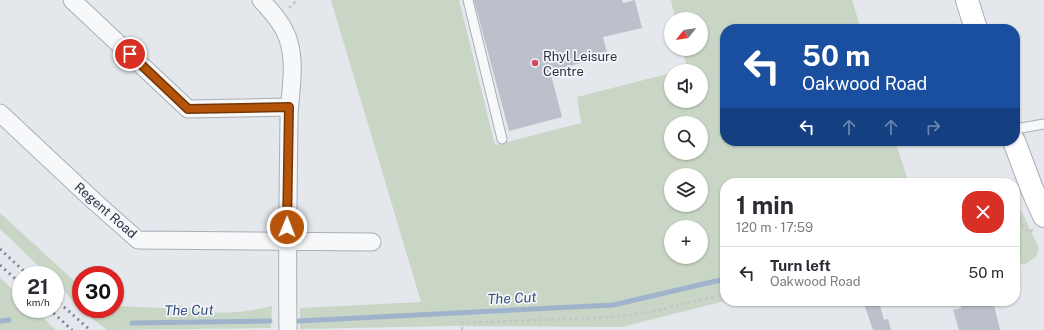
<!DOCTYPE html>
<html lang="en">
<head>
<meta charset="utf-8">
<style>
  body { margin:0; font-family:"Public Sans",sans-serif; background:#f7f7f7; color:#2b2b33; height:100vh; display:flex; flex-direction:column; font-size:15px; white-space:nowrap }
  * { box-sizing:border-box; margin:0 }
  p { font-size:13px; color:#7c7c81 }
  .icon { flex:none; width:22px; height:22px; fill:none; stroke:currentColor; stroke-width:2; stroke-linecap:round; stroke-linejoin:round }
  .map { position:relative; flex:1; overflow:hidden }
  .sheet { position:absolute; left:720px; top:178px; width:300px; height:128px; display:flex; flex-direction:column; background:#fff; border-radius:16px; box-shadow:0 1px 3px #0004 }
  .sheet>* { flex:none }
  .banner { position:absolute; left:720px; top:24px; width:300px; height:122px; border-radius:16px; box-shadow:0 1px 3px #0004; background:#1a4fa0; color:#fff; overflow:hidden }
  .needle { width:26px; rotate:240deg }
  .tools { position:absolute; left:664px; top:12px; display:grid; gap:8px }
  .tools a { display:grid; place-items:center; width:44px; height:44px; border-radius:50%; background:#fff; box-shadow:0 1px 3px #0004; font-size:20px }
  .speed { position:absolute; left:12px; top:266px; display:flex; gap:8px; font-size:20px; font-weight:700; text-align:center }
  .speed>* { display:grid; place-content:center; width:52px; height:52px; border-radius:50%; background:#fff; box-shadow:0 1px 3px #0004; line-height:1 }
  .speed small { font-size:10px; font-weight:400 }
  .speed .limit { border:6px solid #d22; background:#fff; color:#111 }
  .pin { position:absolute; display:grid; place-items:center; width:34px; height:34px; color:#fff; margin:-17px; border:2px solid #fff; border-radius:50%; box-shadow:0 1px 4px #0007 }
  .me { position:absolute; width:44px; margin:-22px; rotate:1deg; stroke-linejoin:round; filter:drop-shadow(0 0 3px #0008) }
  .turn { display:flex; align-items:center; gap:14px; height:84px; padding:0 16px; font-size:18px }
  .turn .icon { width:52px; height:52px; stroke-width:2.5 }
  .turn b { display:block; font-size:28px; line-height:34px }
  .lanes { display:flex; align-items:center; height:38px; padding:0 16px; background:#0003; justify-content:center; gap:20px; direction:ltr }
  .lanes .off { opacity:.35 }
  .round { display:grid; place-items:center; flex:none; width:42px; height:42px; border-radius:16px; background:#f7f7f7 }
  .head { display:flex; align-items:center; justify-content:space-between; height:68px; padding:0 16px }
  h1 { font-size:24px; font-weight:700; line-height:30px }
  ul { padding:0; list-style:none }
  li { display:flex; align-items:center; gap:12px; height:52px; padding:0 16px; border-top:1px solid #e1e1e2 }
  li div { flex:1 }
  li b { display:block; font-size:15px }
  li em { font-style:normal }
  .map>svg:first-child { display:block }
  .green { fill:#c9d6c5; fill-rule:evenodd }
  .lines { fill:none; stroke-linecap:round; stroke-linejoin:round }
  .stream { stroke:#9fb4cc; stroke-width:5 }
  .building { fill:#bbc0ca }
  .service-casing { stroke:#a9aeb7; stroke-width:11 }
  .minor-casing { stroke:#a9aeb7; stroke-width:19 }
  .secondary-casing { stroke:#a9aeb7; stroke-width:24 }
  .path { stroke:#c2c5cb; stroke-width:2.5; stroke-dasharray:3 3; stroke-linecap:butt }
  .service { stroke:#f7f8fa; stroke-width:9 }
  .minor { stroke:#f7f8fa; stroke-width:17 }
  .secondary { stroke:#fff; stroke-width:22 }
  .rail { stroke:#7d8696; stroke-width:3; stroke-dasharray:2 4; stroke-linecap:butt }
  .route-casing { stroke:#753606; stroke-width:10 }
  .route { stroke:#b45309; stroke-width:7 }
  .poi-dot { fill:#d1495b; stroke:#f4f6f9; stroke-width:1.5 }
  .labels { text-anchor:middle; stroke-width:3.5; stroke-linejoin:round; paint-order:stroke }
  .poi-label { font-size:13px; fill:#2b3445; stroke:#f4f6f9; text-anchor:start }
  .street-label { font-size:13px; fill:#2b3445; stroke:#f4f6f9 }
  .water-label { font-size:14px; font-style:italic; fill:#34527a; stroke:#f4f6f9 }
</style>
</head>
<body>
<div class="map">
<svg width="1044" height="330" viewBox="0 0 1044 330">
  <rect width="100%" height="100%" fill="#e4e7ec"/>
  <path class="green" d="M331 0H459L495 145 581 123 577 97 671 73V101H701V71H678L687 68 682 49H701V19H675L671 0H852L861 29H725V141H895L909 183H725V301L622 327 450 326 300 329V308L421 302ZM671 123H701V153H671ZM671 175H701V205H671ZM671 227H701V257H671Z
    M1015 198 1039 248 1036 257 1024 265 1015 260Z
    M0 213 81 287V309H115V306L165 308 173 310 180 305C215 316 237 314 272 306L271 328 107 330 76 306 65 291 55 281V275H48L0 229Z
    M0 278 21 297V309H34L56 330H0Z"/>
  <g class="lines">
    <path class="stream" d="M1015 204 1017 203
      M0 321 9 320
      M298 321 613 305 725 279
      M132 323 270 321"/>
  </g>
  <path class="building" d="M474 0H622L623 3 635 0 642 28 603 37 608 56 550 71 562 117 509 131Z
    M863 301H893L880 306 884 320 888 319 891 330H873Z
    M960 301H993L1000 330H959L953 310 961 308Z"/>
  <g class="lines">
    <defs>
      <path id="service" d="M468 0 502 139
        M1015 129 1044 124"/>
      <path id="minor" d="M72 0 188 109 289 107
        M261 0C272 12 283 24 288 39 297 65 289 95 289 121 288 191 287 260 288 330
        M0 113 95 202 138 240 372 242"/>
      <path id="secondary" d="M967 0 976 29
        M1014 141 1032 189 1044 216"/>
    </defs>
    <use href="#service" class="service-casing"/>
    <use href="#minor" class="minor-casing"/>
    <use href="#secondary" class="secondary-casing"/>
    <path class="path" d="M289 8 297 0
      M1015 218 1018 217 1027 232 1033 230
      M462 330V323L617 317 649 312 725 294"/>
    <use href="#service" class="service"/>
    <use href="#minor" class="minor"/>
    <use href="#secondary" class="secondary"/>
    <path class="rail" d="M0 249 28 275
      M0 265 21 284
      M55 299 90 330
      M49 309 72 330"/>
  </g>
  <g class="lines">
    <defs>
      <path id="route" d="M130 54 188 109 289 107 287 227"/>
    </defs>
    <use href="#route" class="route-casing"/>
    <use href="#route" class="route"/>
  </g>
  <circle class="poi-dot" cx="535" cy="63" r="4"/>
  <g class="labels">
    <g class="poi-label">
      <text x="543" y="61">Rhyl Leisure<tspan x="543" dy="15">Centre</tspan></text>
    </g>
    <g class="street-label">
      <text transform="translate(106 210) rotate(41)" y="5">Regent Road</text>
    </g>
    <g class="water-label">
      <text transform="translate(512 298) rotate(-3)" y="5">The Cut</text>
      <text transform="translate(189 310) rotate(-1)" y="5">The Cut</text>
    </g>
  </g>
</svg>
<div class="tools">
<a><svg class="needle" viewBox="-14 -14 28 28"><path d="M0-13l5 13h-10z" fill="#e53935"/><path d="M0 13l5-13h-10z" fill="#7c7c81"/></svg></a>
<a><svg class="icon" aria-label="sound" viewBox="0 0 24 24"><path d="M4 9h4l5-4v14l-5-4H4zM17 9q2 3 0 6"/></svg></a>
<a><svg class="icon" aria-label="search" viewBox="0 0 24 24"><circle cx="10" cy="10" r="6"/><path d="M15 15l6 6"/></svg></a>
<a><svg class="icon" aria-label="layers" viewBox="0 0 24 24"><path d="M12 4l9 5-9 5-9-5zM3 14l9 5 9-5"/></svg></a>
<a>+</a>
</div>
<div class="speed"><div>21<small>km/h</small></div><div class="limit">30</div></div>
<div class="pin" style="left:130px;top:54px;background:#d93025"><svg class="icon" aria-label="arrive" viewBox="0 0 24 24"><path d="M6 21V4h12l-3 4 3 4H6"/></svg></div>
<svg class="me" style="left:287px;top:227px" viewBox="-20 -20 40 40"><circle r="17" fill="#b45309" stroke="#fff" stroke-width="3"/><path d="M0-11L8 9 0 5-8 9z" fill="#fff"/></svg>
<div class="banner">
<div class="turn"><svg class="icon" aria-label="left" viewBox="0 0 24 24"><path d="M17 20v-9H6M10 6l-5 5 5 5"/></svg><div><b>50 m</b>Oakwood Road</div></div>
<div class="lanes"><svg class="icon" aria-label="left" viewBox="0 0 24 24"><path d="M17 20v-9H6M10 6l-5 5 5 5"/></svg><svg class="icon off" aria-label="ahead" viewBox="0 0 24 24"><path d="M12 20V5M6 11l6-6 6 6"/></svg><svg class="icon off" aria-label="ahead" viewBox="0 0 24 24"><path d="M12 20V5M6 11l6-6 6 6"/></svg><svg class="icon off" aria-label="right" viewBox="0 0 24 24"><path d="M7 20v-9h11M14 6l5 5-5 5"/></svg></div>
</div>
<section class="sheet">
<div class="head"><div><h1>1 min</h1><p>120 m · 17:59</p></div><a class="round" style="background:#d93025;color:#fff"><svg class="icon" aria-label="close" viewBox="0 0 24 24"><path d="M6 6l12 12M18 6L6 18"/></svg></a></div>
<ul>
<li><svg class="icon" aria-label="left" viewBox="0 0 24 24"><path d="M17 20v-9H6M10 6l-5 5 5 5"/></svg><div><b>Turn left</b><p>Oakwood Road</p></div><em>50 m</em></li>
</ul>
</section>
</div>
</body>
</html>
